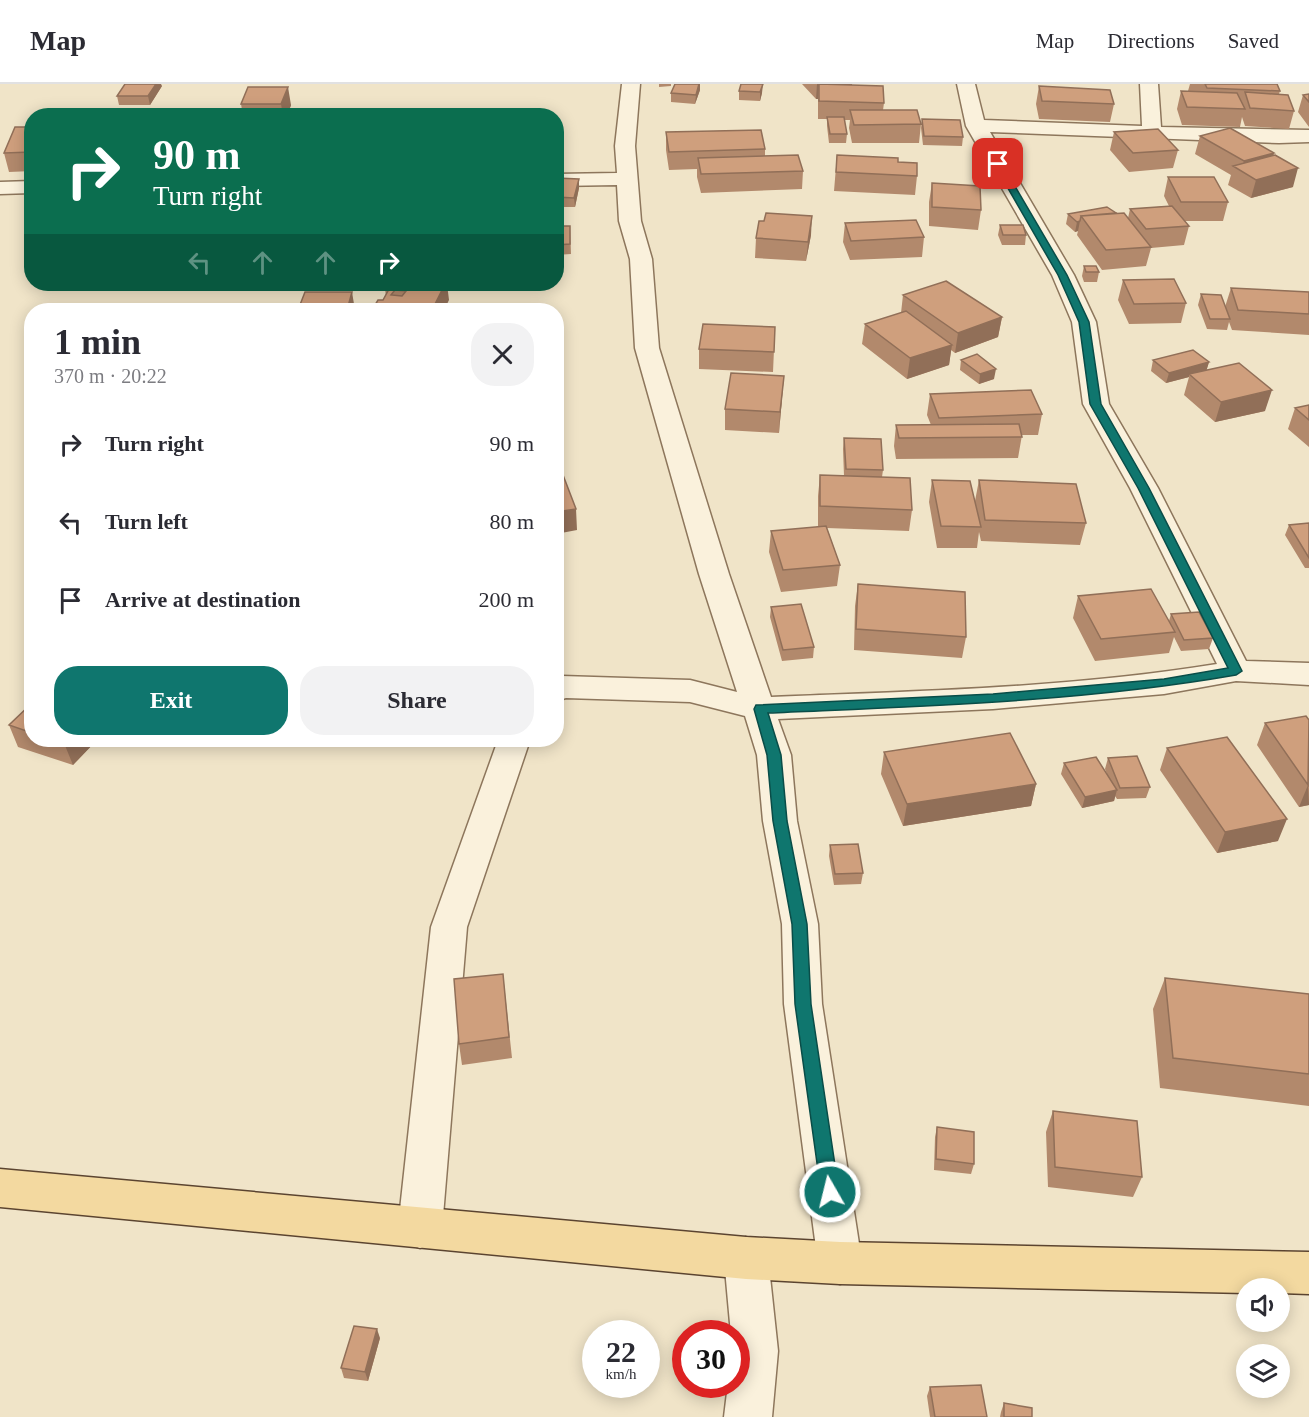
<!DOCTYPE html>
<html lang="en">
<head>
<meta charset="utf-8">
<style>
  body { margin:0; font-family:"Times New Roman",serif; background:#f2f2f3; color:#2b2b33; height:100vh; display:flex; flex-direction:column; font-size:22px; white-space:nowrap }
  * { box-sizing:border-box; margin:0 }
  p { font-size:20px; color:#7c7c81 }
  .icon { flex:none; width:33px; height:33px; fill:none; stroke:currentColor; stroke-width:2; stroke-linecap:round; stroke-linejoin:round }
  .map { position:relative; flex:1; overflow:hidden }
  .sheet { position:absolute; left:24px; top:219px; width:540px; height:444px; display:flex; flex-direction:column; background:#fff; border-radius:24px; box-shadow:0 3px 15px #0003 }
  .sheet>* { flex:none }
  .banner { position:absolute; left:24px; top:24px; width:540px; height:183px; border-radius:24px; box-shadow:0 3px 15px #0003; background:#0b6e4f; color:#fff; overflow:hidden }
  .buttons { position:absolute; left:1236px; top:1194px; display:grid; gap:12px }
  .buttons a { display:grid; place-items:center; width:54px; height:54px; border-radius:50%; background:#fff; box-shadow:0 3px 15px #0003; font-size:30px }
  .speed { position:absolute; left:582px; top:1236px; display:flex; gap:12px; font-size:30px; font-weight:700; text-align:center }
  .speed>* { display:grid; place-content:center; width:78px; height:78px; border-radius:50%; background:#fff; box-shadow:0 3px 15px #0003; line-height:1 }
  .speed small { font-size:15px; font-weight:400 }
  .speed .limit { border:9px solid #d22; background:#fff; color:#111 }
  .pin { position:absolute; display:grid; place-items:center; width:51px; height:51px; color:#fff; margin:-26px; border-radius:12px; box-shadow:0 3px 9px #0006 }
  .me { position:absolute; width:66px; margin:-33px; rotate:352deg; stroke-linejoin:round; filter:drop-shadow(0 0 4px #0008) }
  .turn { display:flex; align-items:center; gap:21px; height:126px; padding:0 30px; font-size:27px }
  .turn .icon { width:78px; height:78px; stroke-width:2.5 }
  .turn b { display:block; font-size:42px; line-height:51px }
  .lanes { display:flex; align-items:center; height:57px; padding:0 30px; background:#0003; justify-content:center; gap:30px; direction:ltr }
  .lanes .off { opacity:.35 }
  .round { display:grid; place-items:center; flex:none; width:63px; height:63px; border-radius:24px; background:#f2f2f3 }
  .overview { display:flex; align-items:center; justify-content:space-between; height:102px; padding:0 30px }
  h1 { font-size:36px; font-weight:800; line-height:45px }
  .primary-button { display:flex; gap:12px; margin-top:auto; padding:12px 30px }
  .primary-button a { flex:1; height:69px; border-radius:24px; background:#0f766e; color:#fff; font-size:24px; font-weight:800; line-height:69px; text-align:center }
  .primary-button a+a { background:#f2f2f3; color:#2b2b33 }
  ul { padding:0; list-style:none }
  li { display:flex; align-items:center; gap:18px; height:78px; padding:0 30px }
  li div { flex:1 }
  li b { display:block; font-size:22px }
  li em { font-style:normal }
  header { display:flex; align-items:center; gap:36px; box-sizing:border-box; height:84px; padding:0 30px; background:#fff; border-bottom:2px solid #e1e1e2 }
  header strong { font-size:28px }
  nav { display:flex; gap:33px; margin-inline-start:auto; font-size:21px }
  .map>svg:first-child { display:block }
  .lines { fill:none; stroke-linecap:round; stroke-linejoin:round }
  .minor-casing { stroke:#8d765c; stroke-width:3 }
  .primary-casing { stroke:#5b4430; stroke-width:3 }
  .minor { fill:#faf1dc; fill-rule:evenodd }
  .primary { fill:#f3d9a0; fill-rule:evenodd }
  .wall { fill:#b2896c }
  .shaded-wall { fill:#916f58 }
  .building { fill:#cf9f7d; stroke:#916f58; stroke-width:1.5; fill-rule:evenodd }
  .route { fill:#0f766e; stroke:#0a4d48; stroke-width:1.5 }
</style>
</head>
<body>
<header>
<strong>Map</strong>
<nav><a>Map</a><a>Directions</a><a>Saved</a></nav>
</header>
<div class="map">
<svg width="1309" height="1333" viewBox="0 0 1309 1333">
  <rect width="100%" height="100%" fill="#f0e4c8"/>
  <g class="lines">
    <defs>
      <path id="minor" d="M622 0H640L635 62 641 137 652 175 659 264 729 490 771 613C919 607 1070 604 1217 580L1130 404 1083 320 1072 238 1052 191 966 42 957 0H975L984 36 1142 42 1140 0H1158L1161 43 1309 46V58L1279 59 990 48 1074 191 1096 238 1109 320 1158 404 1246 577 1309 579V601L1236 597 1164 610 993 625 778 635 791 671 797 737 818 840 822 920 862 1179 856 1194 840 1200 824 1194 818 1179 784 920 782 840 763 737 757 671 745 632 690 618 566 614 556 617V594L562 592 690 596 737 608 699 490 635 264 630 175 619 137 617 101 556 102V90L617 89 615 62Z
        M32 97V109L0 110V98Z
        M498 656H530L467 843 442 1144 435 1158 420 1164 405 1158 398 1144 431 843Z
        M746 1153 762 1159 768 1174 778 1267 772 1333H724L728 1300H736V1250H731L724 1174 730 1159Z"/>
      <path id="primary" d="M0 1085 746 1153 840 1158 1309 1168V1210L1280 1209V1204H1246V1209L840 1200 746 1195 0 1123Z"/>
    </defs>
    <use href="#minor" class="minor-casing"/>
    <use href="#primary" class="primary-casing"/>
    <use href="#minor" class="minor"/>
    <use href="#primary" class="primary"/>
  </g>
  <path class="wall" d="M659 0H671V2L659 3Z
    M741 0 762 9 760 17 739 16V7Z
    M802 0H852L851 1 884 19 883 26 921 40 919 59H852L849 44 850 36H844L847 50 846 59H829L827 42V35H818V15H816Z
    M1190 0H1277L1280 7 1279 10 1294 27 1289 45 1245 42 1242 33 1240 43 1182 41 1177 25 1181 7H1188Z
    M162 2 150 21H119L117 12Z
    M1039 2 1114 20 1110 38 1039 35 1036 20Z
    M248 3 291 21 287 32H243L241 20Z
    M700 6 695 20 671 18V9Z
    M1309 10V43L1298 28 1303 11Z
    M922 35 963 53 962 62 923 61 921 44Z
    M32 42V87L9 88 4 69Z
    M666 48 765 65V72L803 87 802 105 701 109 697 93V85L669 86 666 66Z
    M1114 48 1178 66 1173 84 1129 88 1110 66Z
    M1200 52 1274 69 1273 72 1293 103 1251 114 1228 101 1231 91 1195 70Z
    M837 71 898 78 917 92 915 111 834 107Z
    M1168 93 1228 118 1223 137H1185L1189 142 1184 161 1151 164 1146 182 1102 186 1077 151 1078 147 1075 148 1066 140 1068 130 1116 129 1128 134 1130 125 1169 122 1164 112Z
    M556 94 579 104 575 123H556Z
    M932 99 981 126 978 146 929 142V118Z
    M764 137 811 151 806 177 755 174 756 154Z
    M845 139 924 153 922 173 850 176 843 158Z
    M1000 141 1026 151 1025 161H1002L998 151Z
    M556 142H570L571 170 556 171Z
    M1084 182 1099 188 1097 198H1084L1082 192Z
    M1123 196 1186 219 1181 239 1129 240 1118 216Z
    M388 200 449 216H383L386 212 385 205Z
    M1231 204 1309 208V251L1232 246 1229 238 1227 246 1207 245 1198 221 1201 210 1225 223Z
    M903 211 1002 233 998 253 955 269 951 266 949 281 907 295 862 260 865 240 901 229Z
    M775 243 773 288 699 285V265Z
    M961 276 994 295 979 300 960 286Z
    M1153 276 1209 278 1206 287 1265 327 1215 338 1184 311 1189 293 1166 299 1151 287Z
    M784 292 779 349 725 346V325Z
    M930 310 1042 330 1038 351H1022L1018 374 896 375 894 362 896 341H931L927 331Z
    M1309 321V363L1288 345 1295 324Z
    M844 354 883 386 882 393 912 426 909 447 827 444 840 481 837 502 781 508 769 468 771 447 818 443V412L820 391 844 392 843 365Z
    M932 396 975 417 979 396 1086 439 1080 461 981 457 979 448 977 464H937L929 418Z
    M1309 439V484H1305L1285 451 1289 441Z
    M858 500 966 553 962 574 854 566 855 522Z
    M1078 512 1169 537 1171 530 1213 554 1209 565 1181 567 1174 553 1169 569 1095 577 1073 534Z
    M771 523 814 563 813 574 782 577 770 533Z
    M32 619V656H97L73 681 18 663 9 641Z
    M1309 636V721L1299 723 1257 661 1265 639Z
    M1167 664 1278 757 1217 769 1160 686Z
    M884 668 1036 700 1031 722 903 742 881 690Z
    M1108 674 1150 703 1146 714 1117 715 1115 712 1114 717 1082 724 1061 690 1064 679 1107 690 1105 685Z
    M830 761 863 789 861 800 834 801 829 772Z
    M503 890 512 974 462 981 459 960Z
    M1165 894 1309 910V1022L1160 1004 1153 925Z
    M1053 1027 1142 1093 1133 1113 1048 1103 1046 1048Z
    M937 1043 974 1080 971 1090 934 1086 935 1053Z
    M380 1254 368 1297 344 1294 341 1284Z
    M930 1303 987 1333H930L927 1312Z
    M1004 1319 1032 1333H1000L1001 1328Z"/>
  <path class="shaded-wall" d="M156 0H161L162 2 150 21 148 12Z
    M699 0H700V6L695 20 696 11Z
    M763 0 762 9 760 17V8Z
    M817 0H852L851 10 819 0 818 15H816Z
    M288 3 291 21 287 32H283L281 20Z
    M1274 69 1269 88 1241 87 1244 77Z
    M1298 84 1293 103 1251 114 1256 96Z
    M579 95V104L575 123 574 114Z
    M812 132 811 151 806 177 808 158Z
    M1080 137 1078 147 1075 148 1077 138Z
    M445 200H447L449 216 444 226H432Z
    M352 208 355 226H347Z
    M1002 233 998 253 955 269 958 249Z
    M952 261 949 281 907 295 910 274Z
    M1209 278 1206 288 1189 290V293L1166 299 1169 289Z
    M996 285 994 295 979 300 980 290Z
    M784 292 782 313 779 349 780 328Z
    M1272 306 1265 327 1215 338 1221 318Z
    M576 425 577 446 556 450V428Z
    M68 656H97L73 681 64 659Z
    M1036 700 1031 722 903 742 907 720Z
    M1308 701 1309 721 1299 723Z
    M1117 706 1114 717 1082 724 1085 713Z
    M1287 735 1278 757 1217 769 1225 748Z
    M377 1245 380 1254 368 1297 365 1288Z"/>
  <path class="building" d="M125 0H156L148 12H117Z
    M675 0H699L696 11 671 9Z
    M741 0H763L760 8 739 7Z
    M819 0 883 2 884 19 819 17Z
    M1205 0H1277L1280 7 1207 4Z
    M1039 2 1110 6 1114 20 1042 17Z
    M248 3H288L281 20H241Z
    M1181 7 1237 9 1245 25 1187 23Z
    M1245 8 1288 11 1294 27 1250 24Z
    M1309 10V18L1303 11Z
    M850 26H917L921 40 854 41Z
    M827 33H844L847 50H830Z
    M922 35 960 36 963 53 924 52Z
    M15 43H32V68L4 69Z
    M1230 44 1274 69 1244 77 1200 52Z
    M1158 45 1178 66 1133 69 1114 48Z
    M761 46 765 65 669 68 666 48Z
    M798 71 803 87 701 90 698 74Z
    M837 71 898 74V78L917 79V92L836 88Z
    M1275 71 1298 84 1256 96 1233 82Z
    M1168 93H1214L1228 118H1181Z
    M556 94 579 95 574 114 556 113Z
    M932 99 980 102 981 126 932 123Z
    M1172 122 1189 142 1146 145 1130 125Z
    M1107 123 1116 129 1081 132 1080 137 1077 138 1068 130Z
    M766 129 812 132 808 158 756 154 759 137H764Z
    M1124 129 1151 163 1106 166 1081 132Z
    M916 136 924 153 851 157 845 139Z
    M1000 141H1023L1026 151H1003Z
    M556 142H570V160L556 161Z
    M1084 182H1096L1099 188H1086Z
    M1174 195 1186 219 1134 220 1123 196Z
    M946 197 1002 233 958 249 903 211Z
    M388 200H445L432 226H372L378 216H383L389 205H385ZM395 206 406 207 402 212 391 211Z
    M1231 204 1309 208V230L1238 226Z
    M305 208H352L347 226H298Z
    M1201 210 1221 211 1230 235H1210Z
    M906 227 952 261 910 274 865 240Z
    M703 240 775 243 774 268 699 265Z
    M1193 266 1209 278 1169 289 1153 276Z
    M977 270 996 285 980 290 961 276Z
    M1239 279 1272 306 1221 318 1189 290Z
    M731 289 784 292 780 328 725 325Z
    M1031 306 1042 330 939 334 930 310Z
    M1309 321V336L1295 324Z
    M1019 340 1022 353 899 354 896 341Z
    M844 354 881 355 883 386 846 385Z
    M563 391 576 425 556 428V392Z
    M820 391 910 394 912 426 820 422Z
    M932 396 970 397 981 443 941 442Z
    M979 396 1076 400 1086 439 985 436Z
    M1309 439V474L1289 441Z
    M826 442 840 481 783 486 771 447Z
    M858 500 965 508 966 553 856 545Z
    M1151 505 1175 548 1101 555 1078 512Z
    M801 520 814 563 783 566 771 523Z
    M1199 528 1213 554 1184 556 1171 530Z
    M32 619V649L9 641Z
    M1306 632 1309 636 1308 701 1265 639Z
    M1010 649 1036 700 907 720 884 668Z
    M1227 653 1287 735 1225 748 1167 664Z
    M53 656H68L64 659Z
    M1137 672 1150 703 1120 704 1108 674Z
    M1096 673 1117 706 1085 713 1064 679Z
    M858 760 863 789 835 790 830 761Z
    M503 890 509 953 459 960 454 895Z
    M1165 894 1309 910V990L1173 974Z
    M1053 1027 1137 1037 1142 1093 1055 1083Z
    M937 1043 974 1048V1080L936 1075Z
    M354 1242 377 1245 365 1288 341 1284Z
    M981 1301 987 1333H935L930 1303Z
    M1004 1319 1032 1324V1333H1004Z"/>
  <path class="route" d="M998 77 1002 80 1067 191 1089 238 1101 320 1149 404 1242 587 1236 591C1081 618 924 622 768 629L781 671 787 737 807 840 811 920 839 1108 836 1113 830 1116 824 1113 821 1108 795 920 792 840 773 737 767 671 754 625 756 621 993 610 1164 595 1228 584 1138 404 1090 320 1079 238 1058 191 994 80Z"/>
</svg>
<div class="buttons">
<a><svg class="icon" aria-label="sound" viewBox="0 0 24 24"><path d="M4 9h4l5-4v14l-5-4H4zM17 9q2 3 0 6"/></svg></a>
<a><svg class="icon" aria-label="layers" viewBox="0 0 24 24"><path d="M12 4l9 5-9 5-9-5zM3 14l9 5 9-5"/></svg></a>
</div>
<div class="speed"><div>22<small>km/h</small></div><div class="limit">30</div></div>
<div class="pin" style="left:998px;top:80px;background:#d93025"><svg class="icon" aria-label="arrive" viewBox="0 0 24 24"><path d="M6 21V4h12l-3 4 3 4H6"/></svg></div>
<svg class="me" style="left:830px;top:1108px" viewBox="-20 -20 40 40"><circle r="17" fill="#0f766e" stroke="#fff" stroke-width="3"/><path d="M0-11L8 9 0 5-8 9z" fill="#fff"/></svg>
<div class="banner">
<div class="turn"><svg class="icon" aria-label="right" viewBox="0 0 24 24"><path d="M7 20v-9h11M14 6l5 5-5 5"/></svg><div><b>90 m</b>Turn right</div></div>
<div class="lanes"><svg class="icon off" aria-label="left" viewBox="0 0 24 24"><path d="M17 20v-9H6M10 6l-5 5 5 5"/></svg><svg class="icon off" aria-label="ahead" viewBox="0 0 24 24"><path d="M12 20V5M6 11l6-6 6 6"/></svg><svg class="icon off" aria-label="ahead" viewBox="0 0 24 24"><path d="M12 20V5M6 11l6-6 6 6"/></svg><svg class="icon" aria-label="right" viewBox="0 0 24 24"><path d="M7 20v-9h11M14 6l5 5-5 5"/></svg></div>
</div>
<section class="sheet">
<div class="overview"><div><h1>1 min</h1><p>370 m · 20:22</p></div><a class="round"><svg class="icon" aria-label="close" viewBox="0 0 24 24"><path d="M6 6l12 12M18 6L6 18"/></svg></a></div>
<ul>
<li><svg class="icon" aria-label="right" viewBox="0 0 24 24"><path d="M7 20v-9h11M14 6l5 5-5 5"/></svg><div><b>Turn right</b></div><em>90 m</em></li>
<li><svg class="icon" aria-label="left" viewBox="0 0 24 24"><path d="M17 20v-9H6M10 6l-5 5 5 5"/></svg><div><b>Turn left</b></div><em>80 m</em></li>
<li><svg class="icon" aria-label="arrive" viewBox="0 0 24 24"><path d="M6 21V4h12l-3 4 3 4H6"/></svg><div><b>Arrive at destination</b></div><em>200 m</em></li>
</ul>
<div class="primary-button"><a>Exit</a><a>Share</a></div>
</section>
</div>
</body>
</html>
